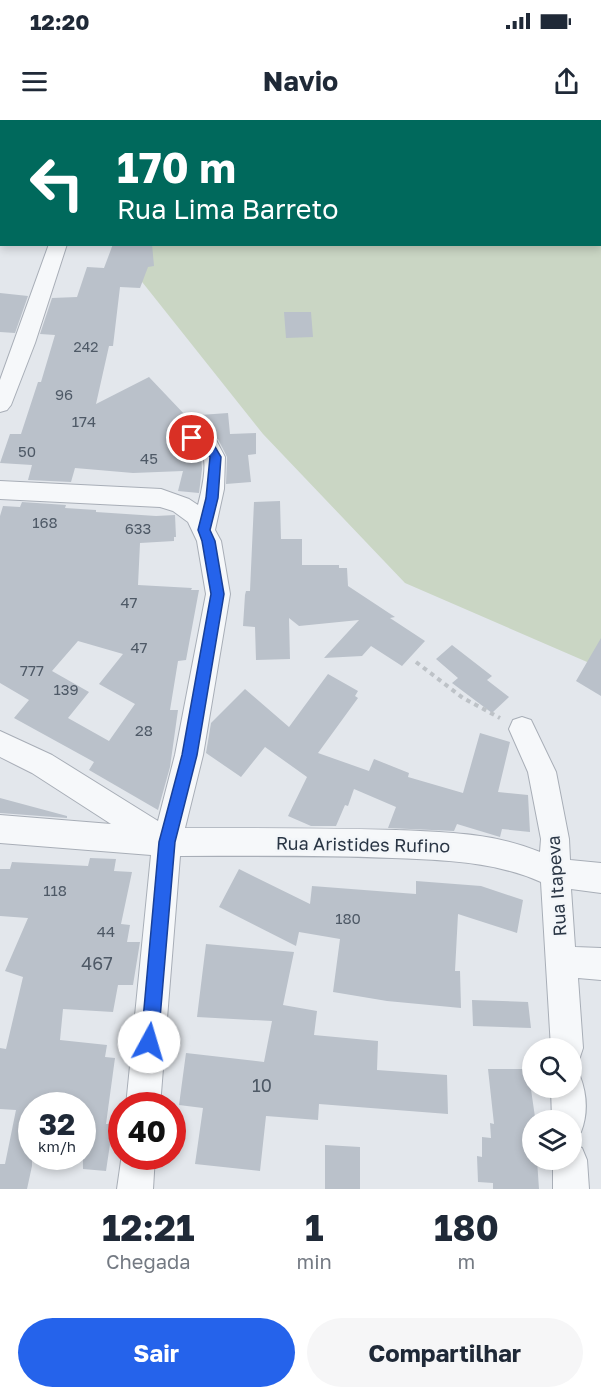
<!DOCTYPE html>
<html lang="pt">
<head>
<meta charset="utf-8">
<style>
  body { margin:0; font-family:"Golos Text",sans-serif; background:#f6f6f7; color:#1f2937; height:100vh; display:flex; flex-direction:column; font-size:22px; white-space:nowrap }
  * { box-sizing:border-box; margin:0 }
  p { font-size:20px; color:#747a83 }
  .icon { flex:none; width:33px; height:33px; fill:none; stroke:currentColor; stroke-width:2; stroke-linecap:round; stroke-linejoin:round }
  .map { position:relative; height:1069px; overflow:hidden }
  .drawer { display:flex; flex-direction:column; background:#fff; flex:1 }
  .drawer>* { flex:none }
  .top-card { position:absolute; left:0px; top:0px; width:602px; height:126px; box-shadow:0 3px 9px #0003; background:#00695c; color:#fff; overflow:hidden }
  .tools { position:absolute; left:522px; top:918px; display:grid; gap:12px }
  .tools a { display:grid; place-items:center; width:60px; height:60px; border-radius:50%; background:#fff; box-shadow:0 3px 9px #0003; font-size:30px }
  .speed { position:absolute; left:18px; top:972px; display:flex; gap:12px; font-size:30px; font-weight:700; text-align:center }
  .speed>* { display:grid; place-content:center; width:78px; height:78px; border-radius:50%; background:#fff; box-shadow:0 3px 9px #0003; line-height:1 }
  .speed small { font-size:15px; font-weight:400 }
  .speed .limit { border:9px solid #d22; background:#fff; color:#111 }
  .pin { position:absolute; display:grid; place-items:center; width:51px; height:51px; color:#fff; margin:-26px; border:3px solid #fff; border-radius:50%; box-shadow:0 2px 6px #0007 }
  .me { position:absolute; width:66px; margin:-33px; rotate:6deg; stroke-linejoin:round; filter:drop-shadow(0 0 4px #0008) }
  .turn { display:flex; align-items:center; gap:21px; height:126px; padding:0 18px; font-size:27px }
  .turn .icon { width:78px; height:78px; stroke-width:2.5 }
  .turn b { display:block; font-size:42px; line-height:51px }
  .eta { display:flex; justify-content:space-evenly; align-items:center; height:102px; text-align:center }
  .eta b { font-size:36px; font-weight:700; line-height:42px }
  .button { display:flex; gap:12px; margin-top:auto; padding:12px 18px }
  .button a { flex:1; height:69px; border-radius:36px; background:#2563eb; color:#fff; font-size:24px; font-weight:700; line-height:69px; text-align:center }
  .button a+a { background:#f6f6f7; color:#1f2937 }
  .status { display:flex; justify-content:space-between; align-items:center; height:42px; padding:0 30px; background:#fff; direction:ltr }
  .status svg { height:16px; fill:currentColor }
  header { display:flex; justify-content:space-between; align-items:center; height:78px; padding:0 18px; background:#fff; font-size:27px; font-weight:700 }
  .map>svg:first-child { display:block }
  .green { fill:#cad6c4 }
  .building { fill:#bac1ca; fill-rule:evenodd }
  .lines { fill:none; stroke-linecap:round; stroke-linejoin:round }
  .minor-casing { stroke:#a8aeb7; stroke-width:2 }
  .path { stroke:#bdc2c7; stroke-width:4; stroke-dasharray:4.5 4.5; stroke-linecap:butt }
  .minor { fill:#f6f8fa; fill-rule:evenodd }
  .route { fill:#2563eb; stroke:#184099; stroke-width:1.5 }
  .labels { text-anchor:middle; stroke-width:5; stroke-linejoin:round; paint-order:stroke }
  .far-number-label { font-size:14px; fill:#4e5966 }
  .number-label { font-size:15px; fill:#4e5966 }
  .street-label { font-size:18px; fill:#2a3645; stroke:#f3f6f9 }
  .near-number-label { font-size:18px; fill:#4e5966 }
</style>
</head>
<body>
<div class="status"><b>12:20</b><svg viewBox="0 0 49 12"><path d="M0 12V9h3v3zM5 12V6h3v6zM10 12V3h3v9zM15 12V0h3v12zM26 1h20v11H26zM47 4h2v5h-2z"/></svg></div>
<header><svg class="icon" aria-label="menu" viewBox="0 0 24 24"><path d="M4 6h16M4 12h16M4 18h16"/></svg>Navio<svg class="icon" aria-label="share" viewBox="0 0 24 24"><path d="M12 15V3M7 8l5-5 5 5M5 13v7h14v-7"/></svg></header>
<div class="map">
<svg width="601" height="1069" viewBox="0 0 601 1069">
  <rect width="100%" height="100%" fill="#e3e7ec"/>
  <path class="green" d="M80 0H601V548L405 463 263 314 131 148 122 125 600 124V2Z"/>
  <path class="building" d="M113 124H152L154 146 148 147 140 168 120 167 113 226H109L96 284 149 257 186 296 228 293 230 314 256 313V334L248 335 251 362 226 364 227 337 218 319 191 308 182 311 179 319 201 337 202 349 199 373 178 371 183 351 133 353 75 348 71 362 28 360 32 345 0 343 10 314H21L38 262H41L55 215 40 214 52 178 77 177 87 147 104 148Z
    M0 173 28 176 15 213 0 212Z
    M284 192H311L313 217 286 218Z
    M280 381 281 419H302V445H339V448H347L348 466 395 497 390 498 425 521 402 546 371 526 362 536 324 538 359 500 299 506 289 498 290 539 256 540 255 507 243 506 245 475 246 471H250L254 382Z
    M22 382 66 385 65 388 96 390V392L156 396 175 395 176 417H174V421L140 423 138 465 192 468 191 470H199L186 540 178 541 170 590H178L170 647 158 690 89 650 94 642 14 598 29 580 0 563V396L3 386 20 387ZM78 521 123 534 99 564 135 584 109 621 68 598 89 572 52 551Z
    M601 518V576L576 561Z
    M452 525 492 556 487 560 509 577 492 593 452 563 458 558 436 539Z
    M328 554 358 571 355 576 358 578 318 633 369 651 374 639 409 653 408 657 463 673 480 613 510 622 498 672 528 675 530 712 502 709 500 717 457 704 454 711 388 708 396 687 354 669 348 686 345 685 336 706H311L288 696 307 657 265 627 241 657 206 633 211 603 245 569 289 607Z
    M0 678 67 696V698L0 693Z
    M90 738 116 739 114 751 132 752 121 804 130 805 127 822H140L133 865H118L113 892 63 889 60 920 107 925 105 937 115 938 106 1004H113L106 1051 83 1049 82 986H32V1046L27 1069H0V1044H5L16 990 0 989V928L6 929 23 857 5 851 28 798 0 796V749H10L12 742 88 746Z
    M239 749 310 784 312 766 416 774V761L481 766 523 780 517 813 458 794 455 851H460L461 888 387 881 333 872 340 819 299 812 296 826 219 787Z
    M206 824 294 832 283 885 317 891 314 915 378 921 377 950 447 955 448 994 319 984 318 1000 266 996 260 1051 195 1044 203 988 179 985 186 933 264 942 272 901 197 897Z
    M472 880 528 882 531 908 473 906Z
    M488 949H528L535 997H532V1040H537L539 1069H493V1063L478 1062 477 1036 482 1037V1017L491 1018 490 1003 494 1004Z
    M325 1025 360 1027V1069H325Z"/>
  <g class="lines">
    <defs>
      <path id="minor" d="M0 30H2V41L0 40Z
        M0 64H2V74H0Z
        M49 124H67L35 223 11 285 7 290 0 292V260Z
        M192 310 216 320 225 337 224 369 215 410 221 421 230 474 203 635 185 708C255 708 326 708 396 710 445 712 495 713 540 732L541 719 528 652 509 609 513 600 522 597 531 600 556 652 569 719 570 740 601 743V773L571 769 575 827 601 828V860L578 858 583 928 579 940 572 942V928H551L541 762C493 741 443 740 392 738 322 735 251 736 180 736L160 986H126L151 735 0 723V695L111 704 32 653 0 637V611L52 635 158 701 175 635 206 474 197 421 188 402 173 391 160 387 0 379V361L161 369 189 379 198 385C201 374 209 340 201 332 194 325 186 326 181 318L184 312Z
        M572 953 580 956C587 974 588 994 581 1012L572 1016V1000H552L551 968H572Z
        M572 1023 582 1028 587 1040 589 1069H553V1040H572Z
        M122 1034V1036H155L153 1069H117Z"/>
    </defs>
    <use href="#minor" class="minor-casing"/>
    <path class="path" d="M416 542 463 578 500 598"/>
    <use href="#minor" class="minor"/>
  </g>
  <path class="route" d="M192 313 214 325 221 337 218 378 210 410 215 421 224 474 197 635 175 722 158 922 156 928 149 931 143 928 141 922 159 722 182 635 211 474 202 421 198 410 206 378 210 337 206 331 188 321V315Z"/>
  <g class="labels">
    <g class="far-number-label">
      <text x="86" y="232">242</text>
    </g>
    <g class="number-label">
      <text x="64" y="280">96</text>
      <text x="84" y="307">174</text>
      <text x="27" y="337">50</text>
      <text x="149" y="344">45</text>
      <text x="45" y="408">168</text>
      <text x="138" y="414">633</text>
      <text x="129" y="488">47</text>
      <text x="139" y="533">47</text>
      <text x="32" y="556">777</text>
      <text x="66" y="575">139</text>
      <text x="144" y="616">28</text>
      <text x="55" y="776">118</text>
      <text x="348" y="804">180</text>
      <text x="106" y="817">44</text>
    </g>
    <g class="street-label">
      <text transform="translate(363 725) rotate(1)" y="6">Rua Aristides Rufino</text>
      <text transform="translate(557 766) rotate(-94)" y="6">Rua Itapeva</text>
    </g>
    <g class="near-number-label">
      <text x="97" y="850">467</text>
      <text x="262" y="972">10</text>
    </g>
  </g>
</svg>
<div class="tools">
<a><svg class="icon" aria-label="search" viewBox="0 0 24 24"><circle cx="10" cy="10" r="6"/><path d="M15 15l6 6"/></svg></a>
<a><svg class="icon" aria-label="layers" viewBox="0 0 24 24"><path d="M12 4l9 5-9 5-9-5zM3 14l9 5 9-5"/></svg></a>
</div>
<div class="speed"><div>32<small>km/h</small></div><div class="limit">40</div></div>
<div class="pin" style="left:192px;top:318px;background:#d93025"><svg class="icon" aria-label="arrive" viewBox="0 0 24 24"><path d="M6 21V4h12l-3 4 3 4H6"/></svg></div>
<svg class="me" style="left:149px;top:922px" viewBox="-20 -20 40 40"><circle r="19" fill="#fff"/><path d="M0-13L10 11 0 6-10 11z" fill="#2563eb"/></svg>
<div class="top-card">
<div class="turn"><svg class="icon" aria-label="left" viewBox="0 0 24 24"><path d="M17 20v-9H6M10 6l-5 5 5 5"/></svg><div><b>170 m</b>Rua Lima Barreto</div></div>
</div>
</div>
<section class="drawer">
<div class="eta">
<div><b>12:21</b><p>Chegada</p></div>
<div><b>1</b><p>min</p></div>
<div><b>180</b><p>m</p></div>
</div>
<div class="button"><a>Sair</a><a>Compartilhar</a></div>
</section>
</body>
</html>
